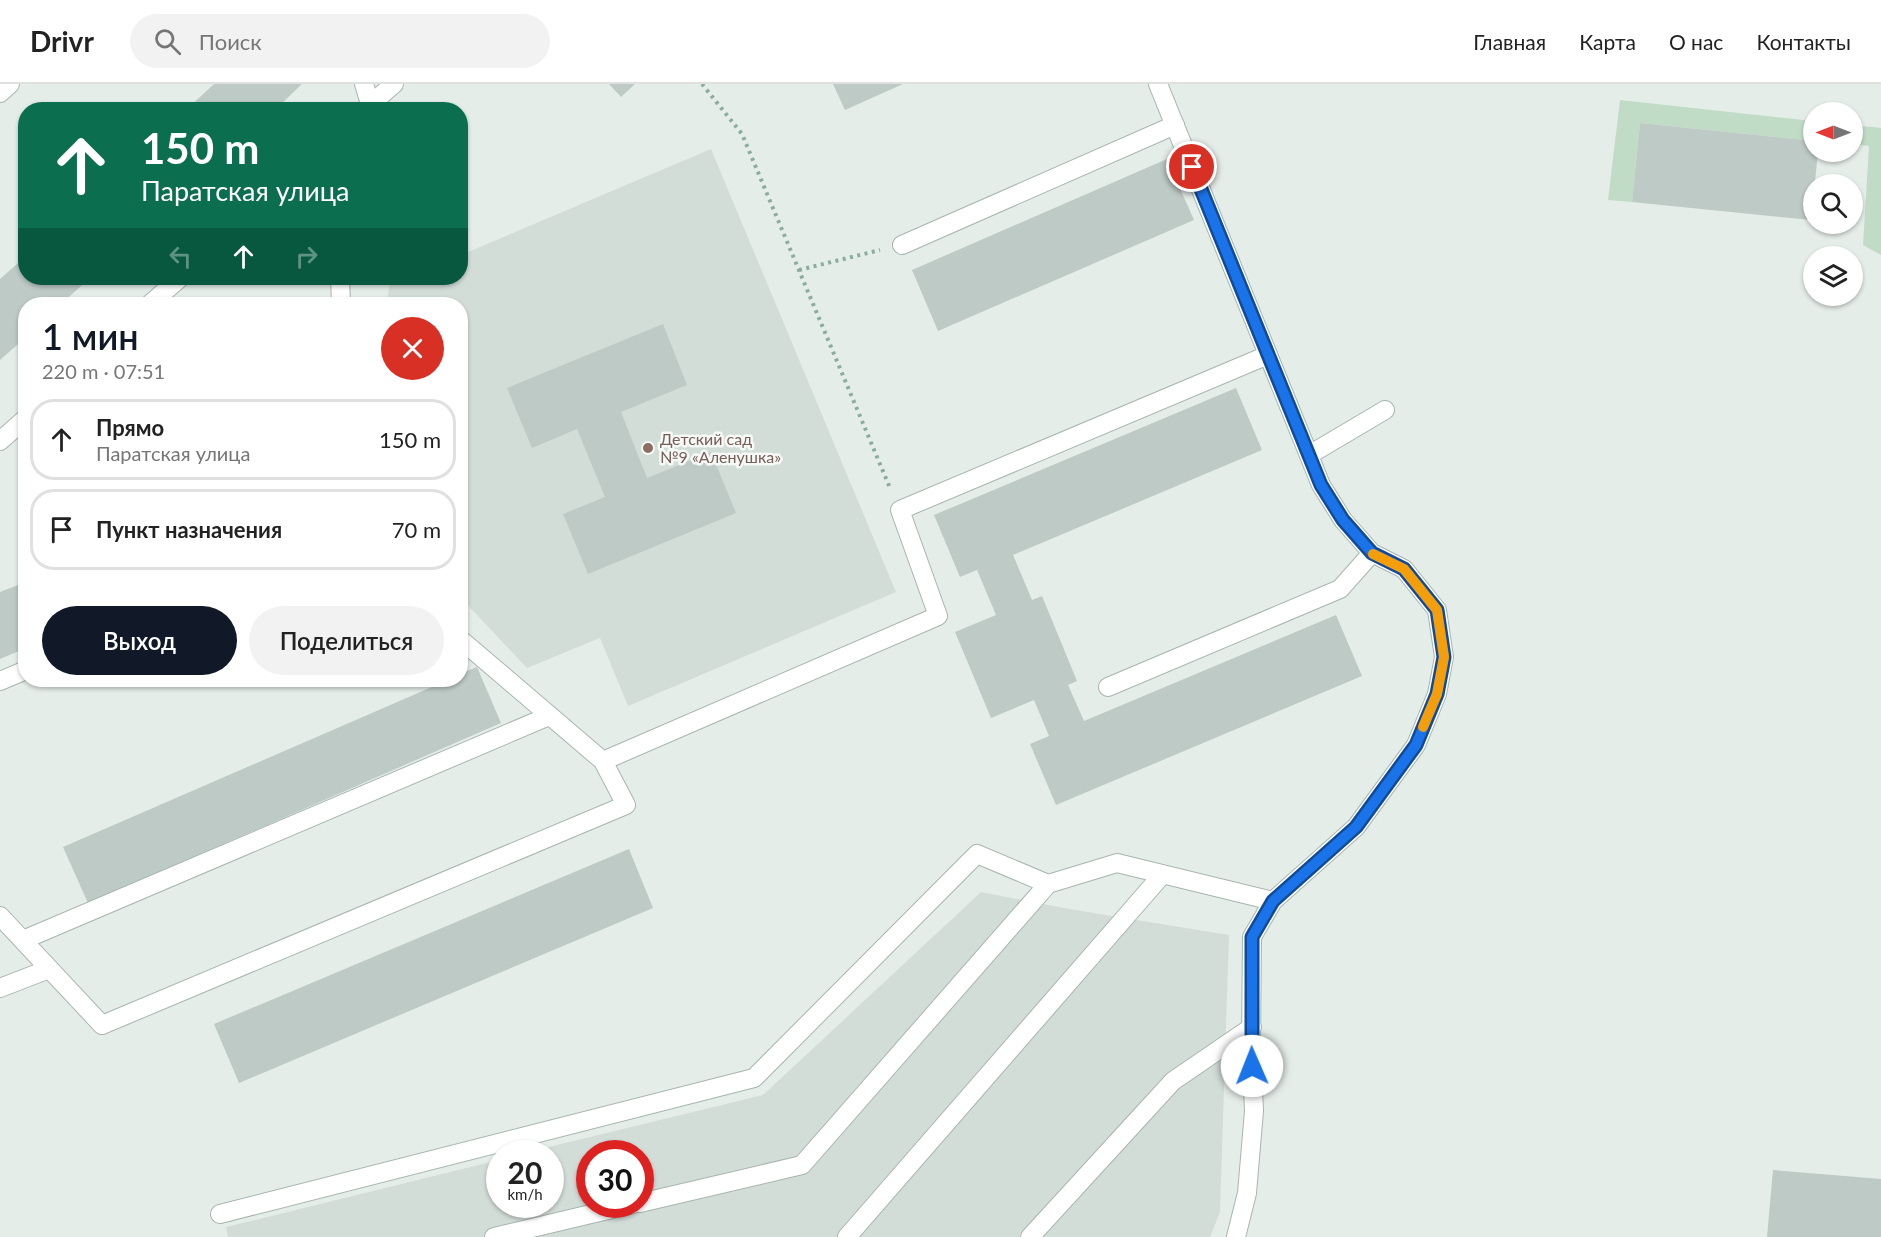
<!DOCTYPE html>
<html lang="ru">
<head>
<meta charset="utf-8">
<style>
  body { margin:0; font-family:Lato,sans-serif; background:#f2f2f2; color:#222; height:100vh; display:flex; flex-direction:column; font-size:22px; white-space:nowrap }
  * { box-sizing:border-box; margin:0 }
  p { font-size:20px; color:#767676 }
  .icon { flex:none; width:33px; height:33px; fill:none; stroke:currentColor; stroke-width:2; stroke-linecap:round; stroke-linejoin:round }
  .map { position:relative; flex:1; overflow:hidden }
  .side { position:absolute; left:18px; top:213px; width:450px; height:390px; display:flex; flex-direction:column; background:#fff; border-radius:24px; box-shadow:0 2px 4px #0004 }
  .side>* { flex:none }
  .guide { position:absolute; left:18px; top:18px; width:450px; height:183px; border-radius:24px; box-shadow:0 2px 4px #0004; background:#0b6e4f; color:#fff; overflow:hidden }
  .needle { width:39px; rotate:270deg }
  .buttons { position:absolute; left:1803px; top:18px; display:grid; gap:12px }
  .buttons a { display:grid; place-items:center; width:60px; height:60px; border-radius:50%; background:#fff; box-shadow:0 2px 4px #0004; font-size:30px }
  .speed { position:absolute; left:486px; top:1056px; display:flex; gap:12px; font-size:30px; font-weight:700; text-align:center }
  .speed>* { display:grid; place-content:center; width:78px; height:78px; border-radius:50%; background:#fff; box-shadow:0 2px 4px #0004; line-height:1 }
  .speed small { font-size:15px; font-weight:400 }
  .speed .limit { border:9px solid #d22; background:#fff; color:#111 }
  .pin { position:absolute; display:grid; place-items:center; width:51px; height:51px; color:#fff; margin:-26px; border:3px solid #fff; border-radius:50%; box-shadow:0 2px 6px #0007 }
  .me { position:absolute; width:66px; margin:-33px; rotate:359deg; stroke-linejoin:round; filter:drop-shadow(0 0 4px #0008) }
  .turn { display:flex; align-items:center; gap:21px; height:126px; padding:0 24px; font-size:27px }
  .turn .icon { width:78px; height:78px; stroke-width:2.5 }
  .turn b { display:block; font-size:42px; line-height:51px }
  .lanes { display:flex; align-items:center; height:57px; padding:0 24px; background:#0003; justify-content:center; gap:30px; direction:ltr }
  .lanes .off { opacity:.35 }
  .round { display:grid; place-items:center; flex:none; width:63px; height:63px; border-radius:32px; background:#f2f2f2 }
  .summary { display:flex; align-items:center; justify-content:space-between; height:102px; padding:0 24px }
  h1 { font-size:36px; font-weight:600; line-height:45px; color:#111827 }
  .primary-button { display:flex; gap:12px; margin-top:auto; padding:12px 24px }
  .primary-button a { flex:1; height:69px; border-radius:36px; background:#111827; color:#fff; font-size:24px; font-weight:600; line-height:69px; text-align:center }
  .primary-button a+a { background:#f2f2f2; color:#222 }
  ul { padding:0; list-style:none }
  li { display:flex; align-items:center; gap:18px; height:81px; margin:0 12px 9px; padding:0 12px; border:3px solid #e0e0e0; border-radius:24px }
  li div { flex:1 }
  li b { display:block; font-size:22px }
  li em { font-style:normal }
  header { display:flex; align-items:center; gap:36px; box-sizing:border-box; height:84px; padding:0 30px; background:#fff; border-bottom:2px solid #e0e0e0 }
  header strong { font-size:28px }
  nav { display:flex; gap:33px; margin-inline-start:auto; font-size:21px }
  .search { width:420px; height:54px; background:#f2f2f2; display:flex; align-items:center; gap:15px; box-sizing:border-box; padding:0 21px; border-radius:33px; color:#767676; font-size:22px }
  .map>svg:first-child { display:block }
  .built { fill:#d3ddd8; fill-rule:evenodd }
  .green { fill:#c0dcc6 }
  .building { fill:#bdcac5 }
  .lines { fill:none; stroke-linecap:round; stroke-linejoin:round }
  .lane-casing { stroke:#a8b5af; stroke-width:20 }
  .street-casing { stroke:#a8b5af; stroke-width:20 }
  .path { stroke:#89ada0; stroke-width:4; stroke-dasharray:3 4.5; stroke-linecap:butt }
  .lane { stroke:#fff; stroke-width:18 }
  .street { stroke:#fff; stroke-width:18 }
  .route-casing { stroke:#114b97; stroke-width:15 }
  .route { stroke:#1a73e8; stroke-width:10 }
  .slow { stroke:#f59e0b; stroke-width:10 }
  .education-dot { fill:#8d6e63; stroke:#f5f9f7; stroke-width:2 }
  .labels { text-anchor:middle; stroke-width:5; stroke-linejoin:round; paint-order:stroke }
  .education-label { font-size:16px; fill:#785e54; stroke:#f5f9f7; text-anchor:start }
</style>
</head>
<body>
<header>
<strong>Drivr</strong>
<div class="search"><svg class="icon" aria-label="search" viewBox="0 0 24 24"><circle cx="10" cy="10" r="6"/><path d="M15 15l6 6"/></svg>Поиск</div>
<nav><a>Главная</a><a>Карта</a><a>О нас</a><a>Контакты</a></nav>
</header>
<div class="map">
<svg width="1881" height="1153" viewBox="0 0 1881 1153">
  <rect width="100%" height="100%" fill="#e5ede9"/>
  <path class="built" d="M711 65 896 508 628 622 600 554 527 584 461 514 460 220H387L389 202 408 194H460L461 171Z
    M981 808 1069 825 1229 851 1220 1128 1210 1153H228L226 1143 499 1076 500 1120H550V1070L524 1069 763 1011ZM590 1070H640V1120H590Z"/>
  <path class="green" d="M1620 16 1813 37V57L1640 39 1632 118 1608 116Z
    M1852 41 1881 44V171L1863 161 1869 62 1853 60Z"/>
  <path class="building" d="M214 0H302L275 26H186Z
    M609 0H635L621 13Z
    M833 0H903L845 26Z
    M1640 39 1814 57V68H1818L1811 136 1632 118Z
    M1167 75 1194 136 938 247 912 186Z
    M26 172V194H90L61 220H26V253L0 276V195Z
    M663 240 687 301 621 328 647 394 711 368 736 429 588 490 563 430 605 413 577 345 532 364 507 304Z
    M1236 304 1262 366 1013 471 1032 516 1042 512 1077 597 1068 601 1084 637 1336 531 1362 592 1056 721 1030 660 1049 652 1034 616 991 634 955 548 996 531 977 486 960 493 934 431Z
    M26 498V564L0 575V508Z
    M477 583 501 639 88 819 63 763 448 596H460V590Z
    M629 765 653 824 239 999 214 940Z
    M1773 1086 1881 1095V1153H1767Z"/>
  <g class="lines">
    <defs>
      <path id="lane" d="M364 0 370 20 369 26
        M0 9 10 0
        M364 26 394 0
        M902 161 1175 41
        M340 194 341 220
        M150 220 180 194
        M0 357 26 334
        M1309 371 1385 326
        M460 555 603 677
        M0 597 26 586
        M1108 603 1340 505 1372 469
        M23 856 549 632
        M0 904 49 885
        M102 941 626 721 603 677 938 532 900 426 1268 271
        M640 1119 802 1081 1048 800
        M220 1130 754 994 977 770 1048 800 1117 779 1273 817
        M494 1153 633 1120
        M847 1153 1162 791
        M1030 1153 1173 997 1252 943"/>
      <path id="street" d="M1158 0 1321 401 1343 436 1372 469 1404 485 1437 526 1444 573 1437 610 1416 661 1356 743 1273 817 1252 853 1251 959 1254 1027 1247 1109 1236 1153
        M0 832 102 941"/>
    </defs>
    <use href="#lane" class="lane-casing"/>
    <use href="#street" class="street-casing"/>
    <path class="path" d="M702 0 742 50 890 404
      M799 186 880 166"/>
    <use href="#lane" class="lane"/>
    <use href="#street" class="street"/>
  </g>
  <g class="lines">
    <defs>
      <path id="route" d="M1192 83 1321 401 1343 436 1372 469 1404 485 1437 526 1444 573 1437 610 1416 661 1356 743 1273 817 1252 853V982"/>
    </defs>
    <use href="#route" class="route-casing"/>
    <use href="#route" class="route"/>
    <path class="slow" d="M1373 470 1404 485 1437 526 1444 573 1437 610 1423 643"/>
  </g>
  <circle class="education-dot" cx="648" cy="364" r="6"/>
  <g class="labels">
    <g class="education-label">
      <text x="660" y="361">Детский сад<tspan x="660" dy="18">№9 «Аленушка»</tspan></text>
    </g>
  </g>
</svg>
<div class="buttons">
<a><svg class="needle" viewBox="-14 -14 28 28"><path d="M0-13l5 13h-10z" fill="#e53935"/><path d="M0 13l5-13h-10z" fill="#767676"/></svg></a>
<a><svg class="icon" aria-label="search" viewBox="0 0 24 24"><circle cx="10" cy="10" r="6"/><path d="M15 15l6 6"/></svg></a>
<a><svg class="icon" aria-label="layers" viewBox="0 0 24 24"><path d="M12 4l9 5-9 5-9-5zM3 14l9 5 9-5"/></svg></a>
</div>
<div class="speed"><div>20<small>km/h</small></div><div class="limit">30</div></div>
<div class="pin" style="left:1192px;top:83px;background:#d93025"><svg class="icon" aria-label="arrive" viewBox="0 0 24 24"><path d="M6 21V4h12l-3 4 3 4H6"/></svg></div>
<svg class="me" style="left:1252px;top:982px" viewBox="-20 -20 40 40"><circle r="19" fill="#fff"/><path d="M0-13L10 11 0 6-10 11z" fill="#1a73e8"/></svg>
<div class="guide">
<div class="turn"><svg class="icon" aria-label="ahead" viewBox="0 0 24 24"><path d="M12 20V5M6 11l6-6 6 6"/></svg><div><b>150 m</b>Паратская улица</div></div>
<div class="lanes"><svg class="icon off" aria-label="left" viewBox="0 0 24 24"><path d="M17 20v-9H6M10 6l-5 5 5 5"/></svg><svg class="icon" aria-label="ahead" viewBox="0 0 24 24"><path d="M12 20V5M6 11l6-6 6 6"/></svg><svg class="icon off" aria-label="right" viewBox="0 0 24 24"><path d="M7 20v-9h11M14 6l5 5-5 5"/></svg></div>
</div>
<section class="side">
<div class="summary"><div><h1>1 мин</h1><p>220 m · 07:51</p></div><a class="round" style="background:#d93025;color:#fff"><svg class="icon" aria-label="close" viewBox="0 0 24 24"><path d="M6 6l12 12M18 6L6 18"/></svg></a></div>
<ul>
<li><svg class="icon" aria-label="ahead" viewBox="0 0 24 24"><path d="M12 20V5M6 11l6-6 6 6"/></svg><div><b>Прямо</b><p>Паратская улица</p></div><em>150 m</em></li>
<li><svg class="icon" aria-label="arrive" viewBox="0 0 24 24"><path d="M6 21V4h12l-3 4 3 4H6"/></svg><div><b>Пункт назначения</b></div><em>70 m</em></li>
</ul>
<div class="primary-button"><a>Выход</a><a>Поделиться</a></div>
</section>
</div>
</body>
</html>
